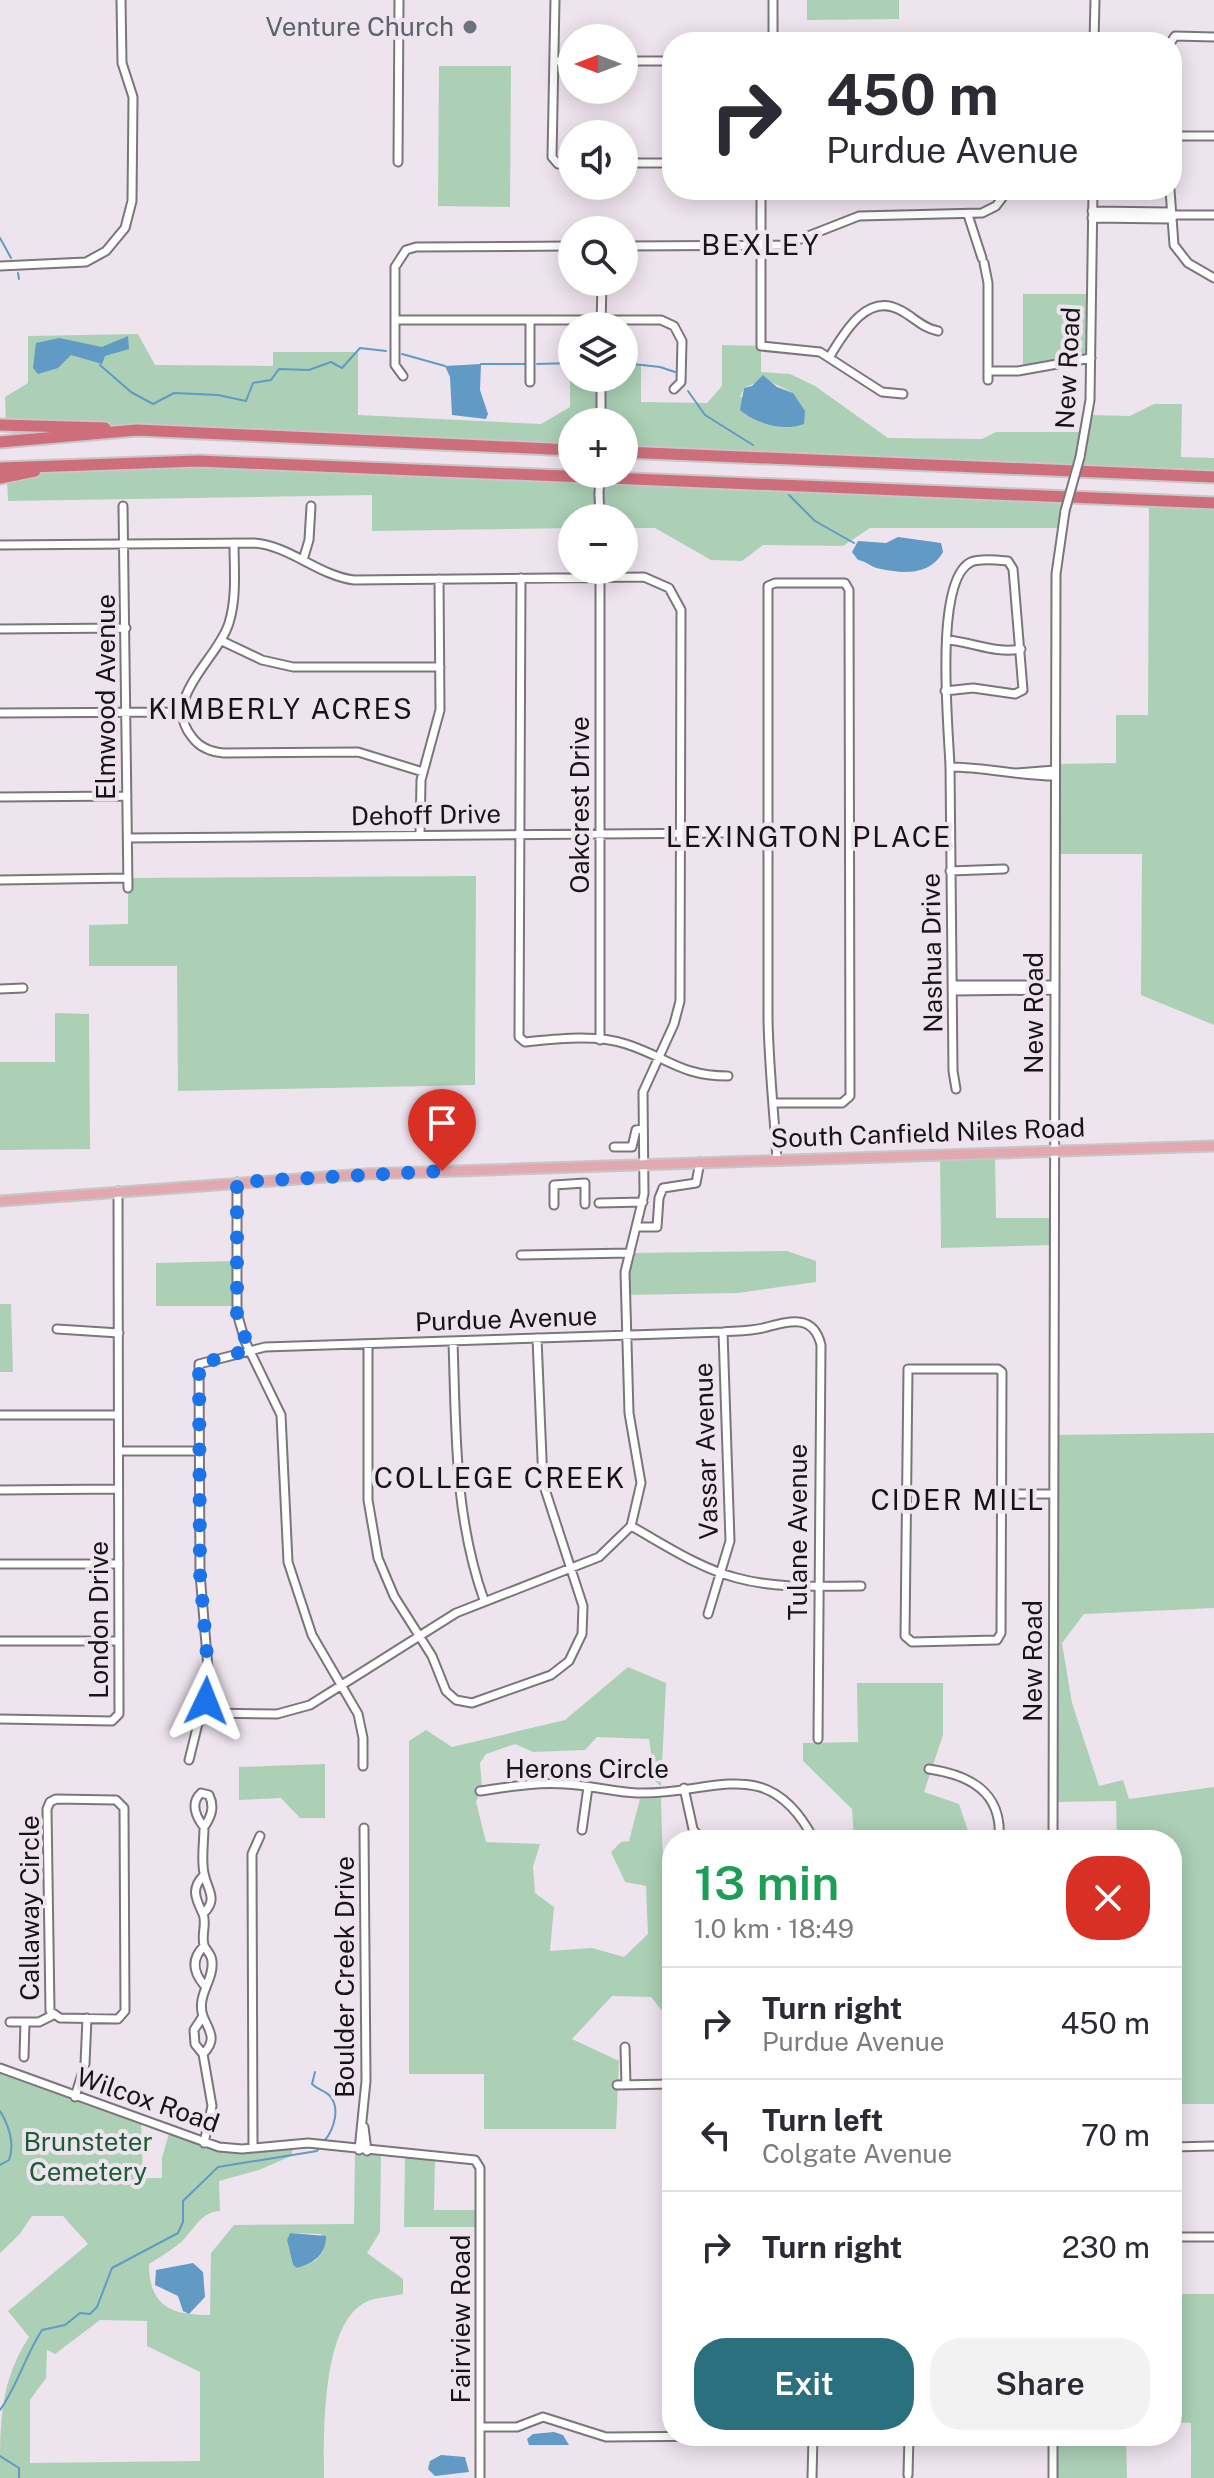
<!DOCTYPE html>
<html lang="en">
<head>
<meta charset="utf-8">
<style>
  body { margin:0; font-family:"Public Sans",sans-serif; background:#f2f2f3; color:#2b2b33; height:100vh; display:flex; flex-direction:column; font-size:30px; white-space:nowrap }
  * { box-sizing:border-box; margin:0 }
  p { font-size:26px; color:#7c7c81 }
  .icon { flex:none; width:44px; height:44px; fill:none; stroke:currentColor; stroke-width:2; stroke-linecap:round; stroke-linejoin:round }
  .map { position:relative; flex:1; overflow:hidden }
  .side { position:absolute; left:662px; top:1830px; width:520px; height:616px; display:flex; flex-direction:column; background:#fff; border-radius:32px; box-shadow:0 4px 20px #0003 }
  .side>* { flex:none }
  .top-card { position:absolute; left:662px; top:32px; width:520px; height:168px; border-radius:32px; box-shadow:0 4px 20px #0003; background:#fff; color:#2b2b33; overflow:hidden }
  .needle { width:52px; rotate:270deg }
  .tools { position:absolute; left:558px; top:24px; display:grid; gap:16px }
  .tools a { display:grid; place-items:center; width:80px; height:80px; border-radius:50%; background:#fff; box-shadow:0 4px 20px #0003; font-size:40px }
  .pin { position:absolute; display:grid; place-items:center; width:68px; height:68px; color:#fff; margin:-82px -34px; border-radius:50% 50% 50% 0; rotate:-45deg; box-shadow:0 0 8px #0007 }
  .pin .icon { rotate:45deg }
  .me { position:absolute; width:88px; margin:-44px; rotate:2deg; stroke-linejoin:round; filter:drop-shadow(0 0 6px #0008) }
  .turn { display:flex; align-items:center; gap:28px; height:168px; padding:0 32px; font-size:36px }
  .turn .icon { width:104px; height:104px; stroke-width:2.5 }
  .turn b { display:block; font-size:56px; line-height:68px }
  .round { display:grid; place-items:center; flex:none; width:84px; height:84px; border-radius:32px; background:#f2f2f3 }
  .overview { display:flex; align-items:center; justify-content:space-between; height:136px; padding:0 32px }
  h1 { font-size:48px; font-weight:600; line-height:60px; color:#1e9e55 }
  .action { display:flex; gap:16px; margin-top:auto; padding:16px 32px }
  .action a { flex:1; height:92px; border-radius:32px; background:#2a707e; color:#fff; font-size:32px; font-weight:600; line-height:92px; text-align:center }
  .action a+a { background:#f2f2f3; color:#2b2b33 }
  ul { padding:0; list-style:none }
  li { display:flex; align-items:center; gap:24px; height:112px; padding:0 32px; border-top:2px solid #e1e1e2 }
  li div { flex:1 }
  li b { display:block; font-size:30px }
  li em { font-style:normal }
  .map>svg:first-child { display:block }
  .green { fill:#abd0b5; fill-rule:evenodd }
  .water { fill:#619ac4 }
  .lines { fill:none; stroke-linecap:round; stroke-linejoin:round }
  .stream { stroke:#619ac4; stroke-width:2 }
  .minor-casing { stroke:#7d747d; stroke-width:11 }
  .major-casing { stroke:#c7c7c7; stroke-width:13 }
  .highway-casing { stroke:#c7c7c7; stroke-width:15 }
  .minor { stroke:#fff; stroke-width:7 }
  .major { stroke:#e2a8b0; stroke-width:9 }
  .highway { stroke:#cf6e7b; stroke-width:11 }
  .minor-bridge-casing { stroke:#7d747d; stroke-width:11; stroke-linecap:butt }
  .minor-bridge { stroke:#fff; stroke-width:7 }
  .route { stroke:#1a73e8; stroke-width:14; stroke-dasharray:0 25.2 }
  .worship-dot { fill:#6b7280; stroke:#eee4ee; stroke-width:3 }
  .labels { text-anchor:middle; stroke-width:8; stroke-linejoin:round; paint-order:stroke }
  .worship-label { font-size:26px; fill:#5b616d; stroke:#eee4ee; text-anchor:end }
  .street-label { font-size:26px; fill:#171417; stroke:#eee4ee }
  .park-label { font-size:26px; fill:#1b5e36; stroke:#eee4ee }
  .neighbourhood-label { font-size:28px; letter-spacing:2px; fill:#171417; stroke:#eee4ee }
</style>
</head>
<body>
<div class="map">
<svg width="1214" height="2478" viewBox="0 0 1214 2478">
  <rect width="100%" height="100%" fill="#eee4ee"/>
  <path class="green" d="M807 0H899V19L807 20Z
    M439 66H511L510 207 438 206Z
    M1023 294H1091V358L1023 370Z
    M138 334 155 365 273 366V352H358V415L541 424 570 407V363L572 378H624V363L641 365V402L707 403 722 386V345L761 346V372L790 374 815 386 888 438 982 439 996 432H1086L1089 415 1130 416 1154 404H1182L1181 457 1214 458V477L624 452V422H572V450L6 424 5 397 28 383V336ZM765 379 793 393 740 397 744 388Z
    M115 462 1069 497 1061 528H870L843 546 763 545 742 561 711 560 655 528H624V518H572V528L372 531V495L8 501 7 477 65 465Z
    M1149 500 1214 503V1025L1141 995 1142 854H1055V764L1116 763V715H1148Z
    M476 876 475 1085 178 1091 177 966H89V925L128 924V878Z
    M55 1013 89 1014 90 1149 0 1150V1062H55Z
    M995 1152 996 1218H1053V1245L941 1248 940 1154Z
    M787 1251 816 1261V1282L738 1293 624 1295 630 1253Z
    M237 1261V1306H156V1263Z
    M0 1304H11L13 1372H0Z
    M1214 1433V1608L1084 1614 1062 1643 1072 1703 1099 1786 1123 1780 1129 1799 1214 1787V2104H1172V1840H1117L1116 1801 1053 1802V1435Z
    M628 1667 666 1683 661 1786 655 1781 649 1739 597 1737 585 1750 533 1752 515 1744 486 1754 480 1763 482 1787 476 1802 486 1842 540 1844 533 1867 535 1893 554 1907 550 1951 592 1948 624 1957 648 1934 646 1886 625 1882 611 1852 621 1842 629 1841 640 1799 661 1798 663 1866 672 1884V2023L651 1997 612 1996 572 2039 619 2061 616 2129H484V2074H409V1741L426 1730 452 1747 565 1720Z
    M857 1683H943V1735L924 1792 959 1804 971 1840H854L852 1809 803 1761V1743L858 1742Z
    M325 1764V1818H300L281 1798 239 1800V1767Z
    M0 2068 141 2120 143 2178H162V2158L170 2130 219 2147 295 2143 291 2156 259 2170 219 2181 220 2211C202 2212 196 2226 185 2238 176 2248 161 2256 149 2264 149 2307 172 2315 210 2315L211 2253 234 2225 354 2224 355 2150 381 2152 380 2232 367 2253 403 2279V2294C391 2297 376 2297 366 2302 321 2324 324 2434 324 2478H0C0 2420 0 2382 29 2337L8 2311 88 2244 63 2216H32L19 2235 0 2253ZM290 2233 321 2234 323 2252 315 2261 297 2268 293 2265 287 2240ZM100 2320 147 2321V2346L200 2372V2461L30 2463V2400L46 2378 47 2350 55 2354Z
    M405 2154 435 2155 434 2210H480V2227H404Z
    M1172 2294H1214V2478H1191V2423L1172 2422Z
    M1089 2436H1126L1127 2478H1053V2443H1088Z"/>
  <path class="water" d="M128 336 129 349 105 356 102 364 71 355 58 368 38 374 33 368 36 343 59 338 102 347Z
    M481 364 480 390 488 414 486 419 452 415 450 377 445 366Z
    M763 375 777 387 793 393 805 411 804 424C784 432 755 423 740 410L744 388 752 386Z
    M898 537 941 543 943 552C930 575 905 574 881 569 871 568 867 561 858 560L852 552 858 541 886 543Z
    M290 2233 326 2236C326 2255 314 2263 297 2268L293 2265 287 2240Z
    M193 2263 203 2272 205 2297 189 2314 183 2311 178 2296 155 2285 156 2270Z
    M554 2432 563 2435 569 2445H529L527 2439 533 2434Z
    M441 2455 465 2457 469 2472 435 2476 428 2469 430 2461Z"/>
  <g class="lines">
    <path class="stream" d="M0 238 11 258
      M18 273 19 279
      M402 354 445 366
      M624 363 660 367 675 372
      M481 364H525
      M537 364 572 363
      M100 365 131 392 153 404 174 393 218 395 246 401 253 383 271 380 279 369 309 370 331 362 342 368 360 348 386 351
      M688 391 705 415 753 445
      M789 495 815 521 854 543
      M315 2072 312 2084C318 2090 324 2090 329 2095 341 2107 334 2129 325 2140
      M0 2111C9 2125 15 2145 9 2160L0 2165
      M0 2410C18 2385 25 2356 42 2330L65 2325 80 2313 90 2314 97 2307 112 2268 178 2233 183 2222V2201L218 2167 317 2151 321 2145
      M0 2456 19 2468V2478"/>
    <defs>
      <path id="minor" d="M555 0 552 157 558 164 572 163
        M773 0V42
        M1094 42 1095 0
        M1171 42 1175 36 1214 37
        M555 61H572
        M624 61H672
        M1172 136H1214
        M398 162 399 0
        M624 163H672
        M761 190V346L820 352 882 392 903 394
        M1170 190 1174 245 1188 263 1214 278
        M1092 211 1170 212
        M968 215 982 258
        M1170 215H1214
        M1092 218 1170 219
        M624 246 785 245 859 216 982 213 996 206 1008 190
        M984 263 988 283V380
        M0 266 86 262 106 251 125 228 132 201 133 97 122 63 121 0
        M395 320H661L674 326 682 341 681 382 674 389
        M530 321V382
        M601 326 602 282
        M830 356C844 333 867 292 900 310 914 317 922 328 938 331
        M988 371H1018L1091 358
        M403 376 395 365V267L406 250 416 247 572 246
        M601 422V378
        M1080 457 1090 400 1093 190
        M599 494 600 518
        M123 506 128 888
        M234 543C234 569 237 597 229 623 218 659 160 699 192 737 200 748 211 752 224 753L358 752 423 772
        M0 545 254 543C291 546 317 575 354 580L644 577 669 588 681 610 680 1001 674 1024 643 1092 644 1194 625 1272 629 1413 641 1483 631 1526 599 1557 456 1613 310 1705 277 1714 202 1713
        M303 560 309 540 311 506
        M521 578 519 1037 525 1042C556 1039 596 1034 626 1044 667 1057 680 1076 728 1076
        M0 629 126 628
        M947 640C973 642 995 654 1021 649
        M222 641 262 660 293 667H440
        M945 691 973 688 1015 694 1023 690 1013 569 1008 561C998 560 980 558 971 562 933 580 949 731 950 767L953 1071 956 1089
        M0 713 182 712
        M950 767C986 767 1019 776 1055 776
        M1017 773 1055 770
        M0 797 127 796
        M420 835 421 780 440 710 439 579
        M128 838 725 833
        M950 871 1004 869
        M0 880 128 878
        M953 985H1054
        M0 989 23 988
        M953 991 1054 990
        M600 1040V570
        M773 1103H842L850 1096 849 590 845 583H775L768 586V1020C769 1067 774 1113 777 1160
        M614 1147H632L636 1130 642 1129
        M237 1182V1313L245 1341 281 1415 288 1562 312 1635 358 1714 363 1738V1766
        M599 1203 643 1202
        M554 1205V1185L585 1183V1204
        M637 1227H657L659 1198 663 1188 696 1183 700 1162
        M521 1255 630 1253
        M57 1329 119 1333
        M453 1341C456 1429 454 1516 484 1600
        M368 1344V1500L378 1558 394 1596 432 1656 446 1691 456 1700 472 1703 551 1675 569 1661 582 1634 583 1606 543 1483 537 1338
        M908 1369H998L1002 1372 1001 1633 997 1640 912 1642 905 1636Z
        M0 1415H118
        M119 1451H200
        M0 1490 118 1489
        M1000 1494H1053
        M631 1526C665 1545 699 1568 737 1578 777 1589 820 1586 861 1586
        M0 1564H119
        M708 1614 730 1541 723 1332
        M0 1641H119
        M0 1719 112 1721 119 1714 118 1191
        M189 1760 209 1679 200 1574 199 1364 265 1347 723 1332C736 1331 750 1331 763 1328 787 1322 813 1312 821 1345L818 1739
        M929 1769C970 1775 1003 1792 999 1840
        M684 1788 693 1829 701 1840
        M480 1791C508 1787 536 1782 565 1784 589 1785 613 1792 637 1793 711 1796 768 1750 814 1840
        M201 1793 209 1795C215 1807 211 1817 204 1827 196 1817 190 1803 201 1793Z
        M56 1799 116 1800 124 1808 125 2011 118 2019 60 2018 50 2011 47 1809 50 1802Z
        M582 1830 588 1787
        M1053 1840 1056 574 1065 511
        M203 1914C219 1899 207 1890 204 1873 201 1860 204 1842 204 1827
        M204 1985C193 1972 191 1959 204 1946
        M203 2016 194 2030 195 2044 203 2054 212 2106 204 2143
        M10 2022H39L53 2015
        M625 2047 626 2085
        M203 2054C218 2039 209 2031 203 2016 196 1996 214 1980 212 1962 212 1954 206 1951 204 1945 201 1935 207 1923 203 1914 196 1899 190 1889 204 1875
        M24 2057 25 2022
        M0 2068 219 2147 242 2149 308 2143 475 2160 480 2168V2478
        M617 2085 672 2084
        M75 2097 85 2064 87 2018
        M364 2127 367 2151
        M1172 2147 1214 2146
        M253 2148 252 1854 260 1836
        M359 2150 366 2081 364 1828
        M1172 2237H1214
        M481 2427H517L543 2417 606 2437 728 2436
        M908 2475 909 2436
        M812 2478 813 2436
        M1053 2478V2436"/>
      <path id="major" d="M0 1201 365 1174 1214 1146"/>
      <path id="highway" d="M0 425 105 428
        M0 442 137 430 572 450
        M624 452 1214 477
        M0 468 198 461 1214 503
        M0 478 35 471"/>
    </defs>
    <use href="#minor" class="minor-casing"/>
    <use href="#major" class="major-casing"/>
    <use href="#highway" class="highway-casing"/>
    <use href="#minor" class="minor"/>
    <use href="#major" class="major"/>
    <use href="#highway" class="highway"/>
    <defs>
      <path id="minor-bridge" d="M599 494 600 474
        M1065 511 1080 457"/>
    </defs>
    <use href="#minor-bridge" class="minor-bridge-casing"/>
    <use href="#minor-bridge" class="minor-bridge"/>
  </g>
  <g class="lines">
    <path class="route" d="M206 1701 209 1679 200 1574 199 1364 249 1350 237 1313V1182L442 1171"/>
  </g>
  <circle class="worship-dot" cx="470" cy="27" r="8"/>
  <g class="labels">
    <g class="worship-label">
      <text x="454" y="36">Venture Church</text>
    </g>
    <g class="street-label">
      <text transform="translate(1068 368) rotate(-87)" y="9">New Road</text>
      <text transform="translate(106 697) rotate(-90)" y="9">Elmwood Avenue</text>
      <text transform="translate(580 805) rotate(-90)" y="9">Oakcrest Drive</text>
      <text transform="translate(426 815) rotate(-1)" y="9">Dehoff Drive</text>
      <text transform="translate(932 953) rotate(-91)" y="9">Nashua Drive</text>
      <text transform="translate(1034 1013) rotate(-90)" y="9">New Road</text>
      <text transform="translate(928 1133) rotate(-2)" y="9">South Canfield Niles Road</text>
      <text transform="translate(506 1319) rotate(-2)" y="9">Purdue Avenue</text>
      <text transform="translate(706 1451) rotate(-92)" y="9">Vassar Avenue</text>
      <text transform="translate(798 1532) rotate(-90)" y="9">Tulane Avenue</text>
      <text transform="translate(99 1620) rotate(-90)" y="9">London Drive</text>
      <text transform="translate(1033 1661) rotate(-90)" y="9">New Road</text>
      <text x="587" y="1778">Herons Circle</text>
      <text transform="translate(30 1908) rotate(-90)" y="9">Callaway Circle</text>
      <text transform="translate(345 1977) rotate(-90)" y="9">Boulder Creek Drive</text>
      <text transform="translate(148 2100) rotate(19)" y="9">Wilcox Road</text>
      <text transform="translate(461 2319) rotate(-90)" y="9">Fairview Road</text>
    </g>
    <g class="park-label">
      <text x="88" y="2151">Brunsteter<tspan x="88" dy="30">Cemetery</tspan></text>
    </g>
    <g class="neighbourhood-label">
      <text x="761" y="255">BEXLEY</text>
      <text x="281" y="719">KIMBERLY ACRES</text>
      <text x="809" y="847">LEXINGTON PLACE</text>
      <text x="500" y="1488">COLLEGE CREEK</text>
      <text x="958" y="1510">CIDER MILL</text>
    </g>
  </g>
</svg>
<div class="tools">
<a><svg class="needle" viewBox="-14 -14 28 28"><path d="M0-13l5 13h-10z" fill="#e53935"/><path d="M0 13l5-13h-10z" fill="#7c7c81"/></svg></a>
<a><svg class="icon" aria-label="sound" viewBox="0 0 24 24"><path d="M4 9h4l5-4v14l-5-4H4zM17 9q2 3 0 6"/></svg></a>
<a><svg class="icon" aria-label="search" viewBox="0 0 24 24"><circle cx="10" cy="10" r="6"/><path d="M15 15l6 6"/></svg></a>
<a><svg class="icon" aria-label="layers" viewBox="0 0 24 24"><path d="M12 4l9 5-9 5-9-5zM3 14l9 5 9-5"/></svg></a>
<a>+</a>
<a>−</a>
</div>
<div class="pin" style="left:442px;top:1171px;background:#d93025"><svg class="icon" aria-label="arrive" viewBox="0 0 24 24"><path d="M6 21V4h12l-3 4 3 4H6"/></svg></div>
<svg class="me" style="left:206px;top:1701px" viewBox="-20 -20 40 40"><path d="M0-17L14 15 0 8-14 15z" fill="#1a73e8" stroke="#fff" stroke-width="4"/></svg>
<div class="top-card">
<div class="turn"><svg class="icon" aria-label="right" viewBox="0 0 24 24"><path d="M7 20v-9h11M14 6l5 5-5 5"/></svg><div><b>450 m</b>Purdue Avenue</div></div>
</div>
<section class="side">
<div class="overview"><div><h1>13 min</h1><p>1.0 km · 18:49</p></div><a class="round" style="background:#d93025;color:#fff"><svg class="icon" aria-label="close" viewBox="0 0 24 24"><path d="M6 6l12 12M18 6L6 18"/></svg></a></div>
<ul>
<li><svg class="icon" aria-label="right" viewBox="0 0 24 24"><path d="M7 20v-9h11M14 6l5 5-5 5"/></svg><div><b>Turn right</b><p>Purdue Avenue</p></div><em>450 m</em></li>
<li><svg class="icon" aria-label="left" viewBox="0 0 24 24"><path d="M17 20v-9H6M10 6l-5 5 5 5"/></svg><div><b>Turn left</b><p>Colgate Avenue</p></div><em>70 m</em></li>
<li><svg class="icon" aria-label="right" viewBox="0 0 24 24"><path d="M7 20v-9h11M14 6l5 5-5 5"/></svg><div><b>Turn right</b></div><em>230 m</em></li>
</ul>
<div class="action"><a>Exit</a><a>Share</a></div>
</section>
</div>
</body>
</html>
